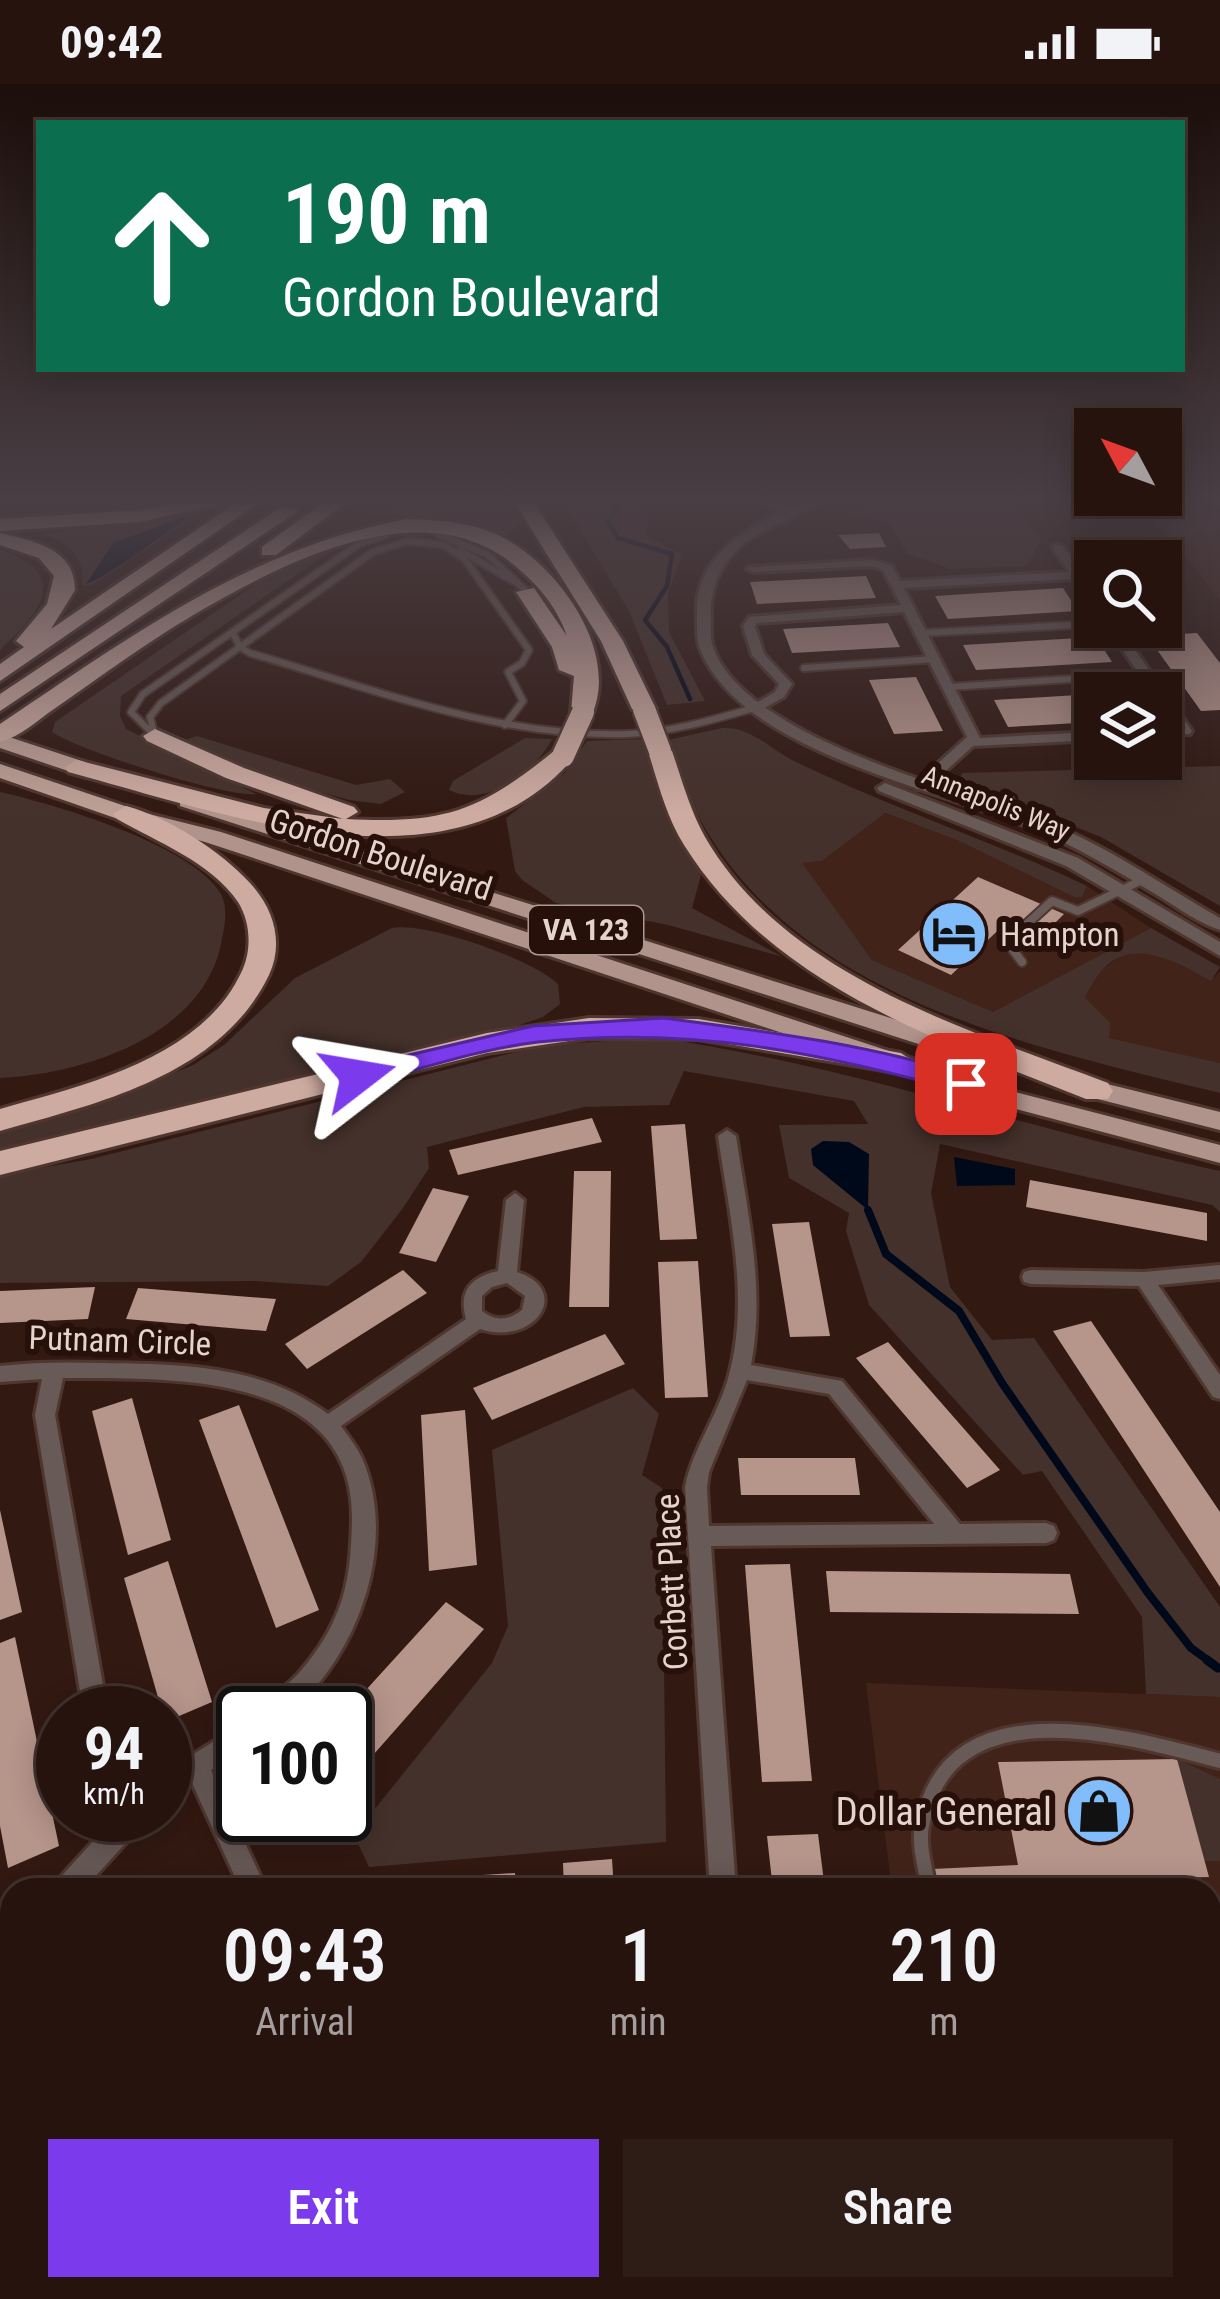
<!DOCTYPE html>
<html lang="en">
<head>
<meta charset="utf-8">
<style>
  body { margin:0; font-family:"Roboto Condensed",sans-serif; background:#2e1c17; color:#f1f3f6; height:100vh; display:flex; flex-direction:column; font-size:45px; white-space:nowrap }
  * { box-sizing:border-box; margin:0 }
  p { font-size:39px; color:#a49e9e }
  .icon { flex:none; width:66px; height:66px; fill:none; stroke:currentColor; stroke-width:2; stroke-linecap:round; stroke-linejoin:round }
  .map { position:relative; flex:1; overflow:hidden }
  .drawer { position:absolute; left:0px; top:1794px; width:1221px; height:423px; display:flex; flex-direction:column; background:#26130e; border-radius:36px 36px 0 0; box-shadow:0 6px 30px #0003,0 0 0 3px #42322e }
  .drawer>* { flex:none }
  .banner { position:absolute; left:36px; top:36px; width:1149px; height:252px; border-radius:0px; box-shadow:0 6px 30px #0003,0 0 0 3px #42322e; background:#0b6e4f; color:#fff; overflow:hidden }
  .needle { width:78px; rotate:311deg }
  .tools { position:absolute; left:1074px; top:324px; display:grid; gap:24px }
  .tools a { display:grid; place-items:center; width:108px; height:108px; border-radius:0px; background:#26130e; box-shadow:0 6px 30px #0003,0 0 0 3px #42322e; font-size:60px }
  .speed { position:absolute; left:36px; top:1602px; display:flex; gap:24px; font-size:60px; font-weight:700; text-align:center }
  .speed>* { display:grid; place-content:center; width:156px; height:156px; border-radius:50%; background:#26130e; box-shadow:0 6px 30px #0003,0 0 0 3px #42322e; line-height:1 }
  .speed small { font-size:30px; font-weight:400 }
  .speed .limit { border:6px solid #111; border-radius:18px; background:#fff; color:#111 }
  .pin { position:absolute; display:grid; place-items:center; width:102px; height:102px; color:#fff; margin:-51px; border-radius:24px; box-shadow:0 6px 18px #0006 }
  .me { position:absolute; width:132px; margin:-66px; rotate:76deg; stroke-linejoin:round; filter:drop-shadow(0 0 9px #0008) }
  .turn { display:flex; align-items:center; gap:42px; height:252px; padding:0 48px; font-size:54px }
  .turn .icon { width:156px; height:156px; stroke-width:2.5 }
  .turn b { display:block; font-size:84px; line-height:102px }
  .eta { display:flex; justify-content:space-evenly; align-items:center; height:204px; text-align:center }
  .eta b { font-size:72px; font-weight:600; line-height:84px }
  .button { display:flex; gap:24px; margin-top:auto; padding:24px 48px }
  .button a { flex:1; height:138px; border-radius:0px; background:#7c3aed; color:#fff; font-size:48px; font-weight:600; line-height:138px; text-align:center }
  .button a+a { background:#2e1c17; color:#f1f3f6 }
  .status { display:flex; justify-content:space-between; align-items:center; height:84px; padding:0 60px; background:#26130e; direction:ltr }
  .status svg { height:33px; fill:currentColor }
  .map>svg:first-child { display:block }
  .built { fill:#42231a }
  .green { fill:#45312b }
  .water { fill:#00091a }
  .lines { fill:none; stroke-linecap:round; stroke-linejoin:round }
  .stream-far2 { stroke:#00091a; stroke-width:4.5 }
  .stream-far1 { stroke:#00091a; stroke-width:8 }
  .stream { stroke:#00091a; stroke-width:9 }
  .building { fill:#b6958b }
  .service-far2-casing { stroke:#4f3730; stroke-width:10 }
  .service-far1-casing { stroke:#4f3730; stroke-width:12 }
  .service-casing { stroke:#4f3730; stroke-width:20 }
  .minor-casing { stroke:#4f3730; stroke-width:6 }
  .tertiary-casing { stroke:#4f3730; stroke-width:6 }
  .secondary-casing { stroke:#4f3730; stroke-width:6 }
  .primary-casing { stroke:#4f3730; stroke-width:6 }
  .trunk-casing { stroke:#4f3730; stroke-width:6 }
  .motorway-casing { stroke:#4f3730; stroke-width:6 }
  .service-far2 { stroke:#685a56; stroke-width:6 }
  .service-far1 { stroke:#685a56; stroke-width:8 }
  .service { stroke:#685a56; stroke-width:14 }
  .minor { fill:#685a56; fill-rule:evenodd }
  .tertiary { fill:#685a56; fill-rule:evenodd }
  .secondary { fill:#917b75; fill-rule:evenodd }
  .primary { fill:#b0948c; fill-rule:evenodd }
  .trunk { fill:#bea096; fill-rule:evenodd }
  .motorway { fill:#cdaba1; fill-rule:evenodd }
  .motorway-bridge-casing { stroke:#4f3730; stroke-width:27; stroke-linecap:butt }
  .motorway-bridge { stroke:#cdaba1; stroke-width:22 }
  .route { fill:#7c3aed; stroke:#51269a; stroke-width:3 }
  .labels { text-anchor:middle; stroke-width:12; stroke-linejoin:round; paint-order:stroke }
  .far-street-label { font-size:27px; fill:#e5d3ce; stroke:#271009 }
  .shield { fill:#271009; stroke:#ac9893; stroke-width:3 }
  .shield-label { font-size:30px; font-weight:bold; fill:#e5d3ce }
  .street-label { font-size:33px; fill:#e5d3ce; stroke:#271009 }
  .poi-label { font-size:33px; fill:#e5d3ce; stroke:#271009; text-anchor:start }
  .near-poi-label { font-size:39px; fill:#e5d3ce; stroke:#271009; text-anchor:end }
</style>
</head>
<body>
<div class="status"><b>09:42</b><svg viewBox="0 0 49 12"><path d="M0 12V9h3v3zM5 12V6h3v6zM10 12V3h3v9zM15 12V0h3v12zM26 1h20v11H26zM47 4h2v5h-2z"/></svg></div>
<div class="map">
<svg width="1220" height="2215" viewBox="0 0 1220 2215">
  <rect width="100%" height="100%" fill="#321912"/>
  <path class="built" d="M1220 445V516L1173 457Z
    M884 729 959 757 1074 813H1082L1087 802 1151 844 993 928 872 876 801 779 822 777Z
    M1149 866 1211 896 1220 888V979L1108 954 1085 914 1094 892 1121 872Z
    M866 1599 1220 1613V2133H1209V1806H892Z"/>
  <path class="green" d="M182 419H215L92 501 82 502C86 472 69 459 43 450L107 440Z
    M400 419 457 423 510 419 522 438 507 451 429 434 372 430Z
    M564 419H642L648 431 647 452 682 471 668 509 669 548 705 617 667 621 629 527Z
    M878 419H1014L1041 456 1027 482 951 485 908 470 887 437 843 432Z
    M1138 419H1172L1220 430V445L1173 457Z
    M0 465C72 491 41 528 0 566Z
    M320 467 328 469 121 612 120 632 126 645 256 710C227 714 77 666 52 648L55 638 269 491Z
    M722 644C751 642 771 666 796 678 891 724 992 757 1087 802L1082 813H1074L959 757 885 729 822 777 802 779 872 876 993 928 1151 844 1220 883 1211 897C1161 869 1115 846 1085 914L1110 939 1109 954 1220 979V1009C1004 956 736 902 668 656Z
    M197 652 356 701 390 695 405 708 381 720 349 716 274 695 180 658Z
    M525 654 552 655C535 688 487 725 449 706L453 697Z
    M643 655 664 721 701 791 692 824 783 873 668 841 556 819 522 796 515 787 506 734 565 689 587 657Z
    M1220 682V822L1101 753 957 696 963 689Z
    M0 708C54 720 193 761 221 810 228 823 225 841 222 855 206 951 85 990 0 994Z
    M392 844C426 838 532 875 558 900L560 920 543 933 505 946 0 1068V1045L140 1003 193 981 224 961 295 894Z
    M658 954C849 981 1031 1046 1220 1087V1128L1212 1121 940 1060 931 1109 950 1203 992 1256 1034 1254 1220 1523V1613L1146 1610 1142 1533 1042 1387 1023 1391 869 1221 846 1147 849 1129 789 1094 779 1041 868 1040 854 1017 684 987 669 1021 584 1023 427 1063 429 1084 403 1124 361 1178 328 1202 253 1197 0 1199V1091L91 1075 544 961Z
    M633 1304 659 1330 642 1391 662 1404 666 1758 369 1783 354 1751 492 1579 508 1542 492 1366Z
    M1177 1675 1220 1695V1777H1204Z"/>
  <path class="water" d="M192 430C175 443 100 498 86 500L113 459Z
    M823 1057 849 1058 869 1070 868 1126 813 1081 811 1065Z
    M954 1073 1015 1085V1101L957 1102Z"/>
  <g class="lines">
    <path class="stream-far2" d="M620 419 608 438 618 454 672 470 667 502 645 536 667 563 690 615"/>
    <path class="stream-far1" d="M868 1126 886 1170 959 1227 1002 1299 1148 1509 1191 1564 1212 1579"/>
    <path class="stream" d="M1207 1576 1218 1584"/>
  </g>
  <path class="building" d="M879 449 886 463 850 465 838 451Z
    M866 492 876 514 757 520 750 498Z
    M1063 504 1078 527 948 535 935 512Z
    M888 539 900 563 792 569 783 545Z
    M1197 549 1220 579V626L1201 627 1147 552Z
    M1096 553 1112 578 976 586 963 561Z
    M916 593 943 647 894 650 869 596Z
    M1095 610V638L1008 643 994 616Z
    M978 793 1064 830 1045 849 1011 834 951 891 898 866Z
    M592 1034 602 1058 458 1091 449 1066Z
    M685 1040 697 1155 660 1156 651 1042Z
    M574 1087H611L609 1223H569Z
    M1030 1096 1207 1129V1157L1026 1123Z
    M433 1104 469 1112 436 1178 399 1169Z
    M809 1138 830 1252 790 1253 772 1140Z
    M698 1177 708 1313 665 1314 658 1178Z
    M403 1186 427 1209 307 1285 285 1260Z
    M95 1203 88 1235 0 1239V1207Z
    M138 1204 276 1215 266 1247 126 1235Z
    M1091 1237 1220 1428V1503L1053 1247Z
    M605 1250 625 1280 492 1336 473 1304Z
    M888 1258 1000 1386 967 1404 856 1274Z
    M132 1314 171 1456 128 1471 92 1327Z
    M239 1321 319 1526 276 1544 199 1336Z
    M465 1326 477 1481 429 1487 421 1331Z
    M738 1374H855L860 1411H741Z
    M0 1426 22 1528 0 1536Z
    M168 1477 212 1618 165 1638 124 1494Z
    M790 1480 812 1697 762 1698 745 1481Z
    M826 1487 1070 1490 1079 1530 830 1528Z
    M446 1518 484 1545 345 1703V1629Z
    M15 1553 59 1762 8 1784 0 1742V1559Z
    M1177 1675 1209 1793 1035 1797 1037 1806H936L932 1785 1018 1781 998 1678Z
    M818 1750 825 1806H773L767 1752Z
    M612 1775 614 1806H564L563 1779Z
    M515 1789 516 1806H358V1799Z
    M12 1981V2058L2 2109 0 1982Z"/>
  <g class="lines">
    <defs>
      <path id="service-far2" d="M438 450 488 471 527 508
        M460 466 513 497
        M233 549 240 563 250 569C372 605 499 654 628 650 672 648 712 636 754 624
        M922 549 1095 540
        M804 584 935 575
        M949 603 1146 590
        M155 652 150 633 161 619 373 468 408 457 443 461 464 474 529 566 522 579 508 588 523 617 505 641
        M155 652 131 628 143 610 359 460 386 451"/>
      <path id="service-far1" d="M1022 878 1007 858 1052 817 1078 827 1142 796"/>
      <path id="service" d="M929 1806C926 1786 918 1762 922 1742 947 1600 1125 1652 1220 1677
        M1209 1838H1220"/>
      <path id="minor" d="M764 419H777L794 428 785 430Z
        M1054 461H1062L1095 509V520L1091 519 1074 495 904 504 980 654 1095 648V656L973 662 926 705H916V699L967 653 904 528 757 539 755 542 764 570 792 600 784 613 759 627 748 624 775 608 779 600 752 571 743 542 749 533 901 521 883 486 872 482 753 488 747 485 749 483 873 476 892 482 900 497 1069 488 1052 463Z
        M1107 543H1119L1192 647 1190 650H1180L1161 622V609H1152Z
        M727 1046 736 1052C747 1127 766 1205 751 1281L842 1297 960 1440 1046 1439 1054 1442 1057 1449 1054 1456 1046 1459 711 1462 736 1806H710L685 1403C693 1363 719 1330 729 1291 750 1213 729 1130 718 1052ZM747 1296 829 1310 934 1440 709 1442 707 1403 709 1388Z
        M515 1109 524 1116 517 1188C573 1206 535 1263 480 1245L341 1342C348 1352 357 1363 362 1374 399 1460 358 1571 290 1629H260C268 1613 286 1603 298 1590 312 1574 325 1556 334 1536 349 1505 351 1472 352 1438 356 1285 168 1295 63 1294L55 1331 104 1607 112 1629H88L80 1607 35 1331 42 1295 0 1298V1282C34 1278 69 1278 103 1279 181 1280 263 1281 328 1330L466 1235C458 1207 471 1193 498 1187L506 1116ZM507 1199 525 1212 522 1226C509 1236 496 1238 482 1227V1212L492 1203Z
        M1220 1181V1195L1158 1201 1220 1291V1315L1213 1313 1139 1202 1031 1200 1024 1198 1022 1193 1024 1188 1031 1186 1144 1188Z
        M243 1639V1665L211 1686 267 1806H241L192 1699 165 1714V1688Z
        M117 1731H146L143 1740 83 1806H53L57 1797Z
        M12 1853V1888L0 1895V1860Z"/>
      <path id="tertiary" d="M803 419H819C791 437 758 443 734 469 716 488 709 511 711 536 711 544 710 556 713 563 744 654 961 706 1044 737 1106 761 1162 801 1220 834V846C1198 839 1177 823 1157 811 1120 789 1084 767 1045 750 949 706 743 672 700 565 696 555 697 540 697 529 694 470 755 437 803 419Z
        M885 699 1078 774 1220 858V872L1066 782 879 707 877 704Z"/>
      <path id="secondary" d="M1209 2161H1220V2201H1209Z
        M393 2205H560L556 2215H389Z"/>
      <path id="primary" d="M187 712 1011 972 1014 978 1011 984H993L180 722V714Z
        M141 728 221 748 1011 1007 1220 1061V1079L997 1020 205 758 134 738 131 734Z
        M1079 993 1220 1028V1046L1070 1008 1066 1002Z"/>
      <path id="trunk" d="M0 650 85 678 88 683 77 690 0 664Z
        M0 680 134 725 138 730 126 737 118 735 0 694Z"/>
      <path id="motorway" d="M182 419H223L140 438 0 447V435L140 426Z
        M236 419H258L0 597V580L24 563 16 557 47 520 54 492 39 474 0 461V449C33 457 75 464 75 506L51 545Z
        M323 419H345L276 471H262V463Z
        M515 419H534L623 557 656 625 652 630 644 632 632 625 601 557Z
        M281 423 298 427 0 627V610Z
        M407 435C441 436 474 438 506 455 560 485 621 569 591 633L583 635 571 628 574 592 559 586 552 563 516 508 534 504 567 552C556 521 538 501 513 480 416 402 266 487 175 542 134 568 94 597 54 625 38 636 20 653 0 658V640C130 553 250 464 407 435Z
        M155 645 244 684 354 723 358 728 346 735C444 740 479 728 554 667L563 665 575 672C454 818 219 728 68 688L65 683 77 676 264 724 343 735 226 694 147 657 143 652Z
        M660 660 672 667C682 696 690 726 705 753 786 893 967 945 1108 999L1113 1007 1108 1015H1086C939 956 773 903 684 761 666 732 658 699 648 667Z
        M126 722C168 733 221 767 250 799 274 825 284 859 269 891 220 992 98 1019 0 1047V1025C84 1001 200 975 241 889 252 867 251 839 238 818 211 778 157 758 117 735L113 730Z
        M589 934 698 935 901 969 916 979 901 989 698 955 589 954 487 969 0 1091V1067L487 949Z"/>
    </defs>
    <use href="#service-far2" class="service-far2-casing"/>
    <use href="#service-far1" class="service-far1-casing"/>
    <use href="#service" class="service-casing"/>
    <use href="#minor" class="minor-casing"/>
    <use href="#tertiary" class="tertiary-casing"/>
    <use href="#secondary" class="secondary-casing"/>
    <use href="#primary" class="primary-casing"/>
    <use href="#trunk" class="trunk-casing"/>
    <use href="#motorway" class="motorway-casing"/>
    <use href="#service-far2" class="service-far2"/>
    <use href="#service-far1" class="service-far1"/>
    <use href="#service" class="service"/>
    <use href="#minor" class="minor"/>
    <use href="#tertiary" class="tertiary"/>
    <use href="#secondary" class="secondary"/>
    <use href="#primary" class="primary"/>
    <use href="#trunk" class="trunk"/>
    <use href="#motorway" class="motorway"/>
    <defs>
      <path id="motorway-bridge" d="M644 625 660 667
        M563 672 583 628"/>
    </defs>
    <use href="#motorway-bridge" class="motorway-bridge-casing"/>
    <use href="#motorway-bridge" class="motorway-bridge"/>
  </g>
  <linearGradient id="sky" x2="0" y2="1"><stop stop-color="#1c0e0a"/><stop offset="0.57" stop-color="#493e44"/><stop offset="1" stop-color="#493e44" stop-opacity="0"/></linearGradient>
  <rect width="1220" height="729" fill="url(#sky)"/>
  <path class="route" d="M664 934C771 948 873 961 975 994L979 1000 966 1009C821 968 690 942 538 958 478 965 416 987 358 1001L345 992 358 983 533 942Z"/>
  <defs>
    <symbol id="hotel-disc" viewBox="-11 -11 22 22"><circle r="9.5" fill="#80bdfa" stroke="#271009"/><path d="M-6-4.5h1.5V1H6V5H4.5V3h-9V5H-6ZM-4 0a1.8 1.8 0 1 1 3.6 0ZM.5 0V-2.5h3Q6-2.5 6 0Z" fill="#111"/></symbol>
    <symbol id="shop-disc" viewBox="-11 -11 22 22"><circle r="9.5" fill="#80bdfa" stroke="#271009"/><path d="M-5-2.5h2.3a2.7 3.5 0 0 1 5.4 0H5L5.5 6h-11ZM-1.5-2.5h3a1.5 2.3 0 0 0-3 0Z" fill="#111"/></symbol>
  </defs>
  <g fill-rule="evenodd">
    <use href="#hotel-disc" x="916" y="812" width="76" height="76"/>
    <use href="#shop-disc" x="1061" y="1689" width="76" height="76"/>
  </g>
  <g class="labels">
    <g class="far-street-label">
      <text transform="translate(996 719) rotate(22)" y="9">Annapolis Way</text>
    </g>
    <rect class="shield" x="529" y="822" width="114" height="48" rx="9"/>
    <g class="shield-label">
      <text x="586" y="856">VA 123</text>
    </g>
    <g class="street-label">
      <text transform="translate(381 770) rotate(18)" y="12">Gordon Boulevard</text>
      <text transform="translate(120 1256) rotate(2)" y="12">Putnam Circle</text>
      <text transform="translate(671 1498) rotate(-93)" y="12">Corbett Place</text>
    </g>
    <g class="poi-label">
      <text x="1000" y="862">Hampton</text>
    </g>
    <g class="near-poi-label">
      <text x="1052" y="1741">Dollar General</text>
    </g>
  </g>
</svg>
<div class="tools">
<a><svg class="needle" viewBox="-14 -14 28 28"><path d="M0-13l5 13h-10z" fill="#e53935"/><path d="M0 13l5-13h-10z" fill="#a49e9e"/></svg></a>
<a><svg class="icon" aria-label="search" viewBox="0 0 24 24"><circle cx="10" cy="10" r="6"/><path d="M15 15l6 6"/></svg></a>
<a><svg class="icon" aria-label="layers" viewBox="0 0 24 24"><path d="M12 4l9 5-9 5-9-5zM3 14l9 5 9-5"/></svg></a>
</div>
<div class="speed"><div>94<small>km/h</small></div><div class="limit">100</div></div>
<div class="pin" style="left:966px;top:1000px;background:#d93025"><svg class="icon" aria-label="arrive" viewBox="0 0 24 24"><path d="M6 21V4h12l-3 4 3 4H6"/></svg></div>
<svg class="me" style="left:358px;top:992px" viewBox="-20 -20 40 40"><path d="M0-17L14 15 0 8-14 15z" fill="#7c3aed" stroke="#fff" stroke-width="4"/></svg>
<div class="banner">
<div class="turn"><svg class="icon" aria-label="ahead" viewBox="0 0 24 24"><path d="M12 20V5M6 11l6-6 6 6"/></svg><div><b>190 m</b>Gordon Boulevard</div></div>
</div>
<section class="drawer">
<div class="eta">
<div><b>09:43</b><p>Arrival</p></div>
<div><b>1</b><p>min</p></div>
<div><b>210</b><p>m</p></div>
</div>
<div class="button"><a>Exit</a><a>Share</a></div>
</section>
</div>
</body>
</html>
